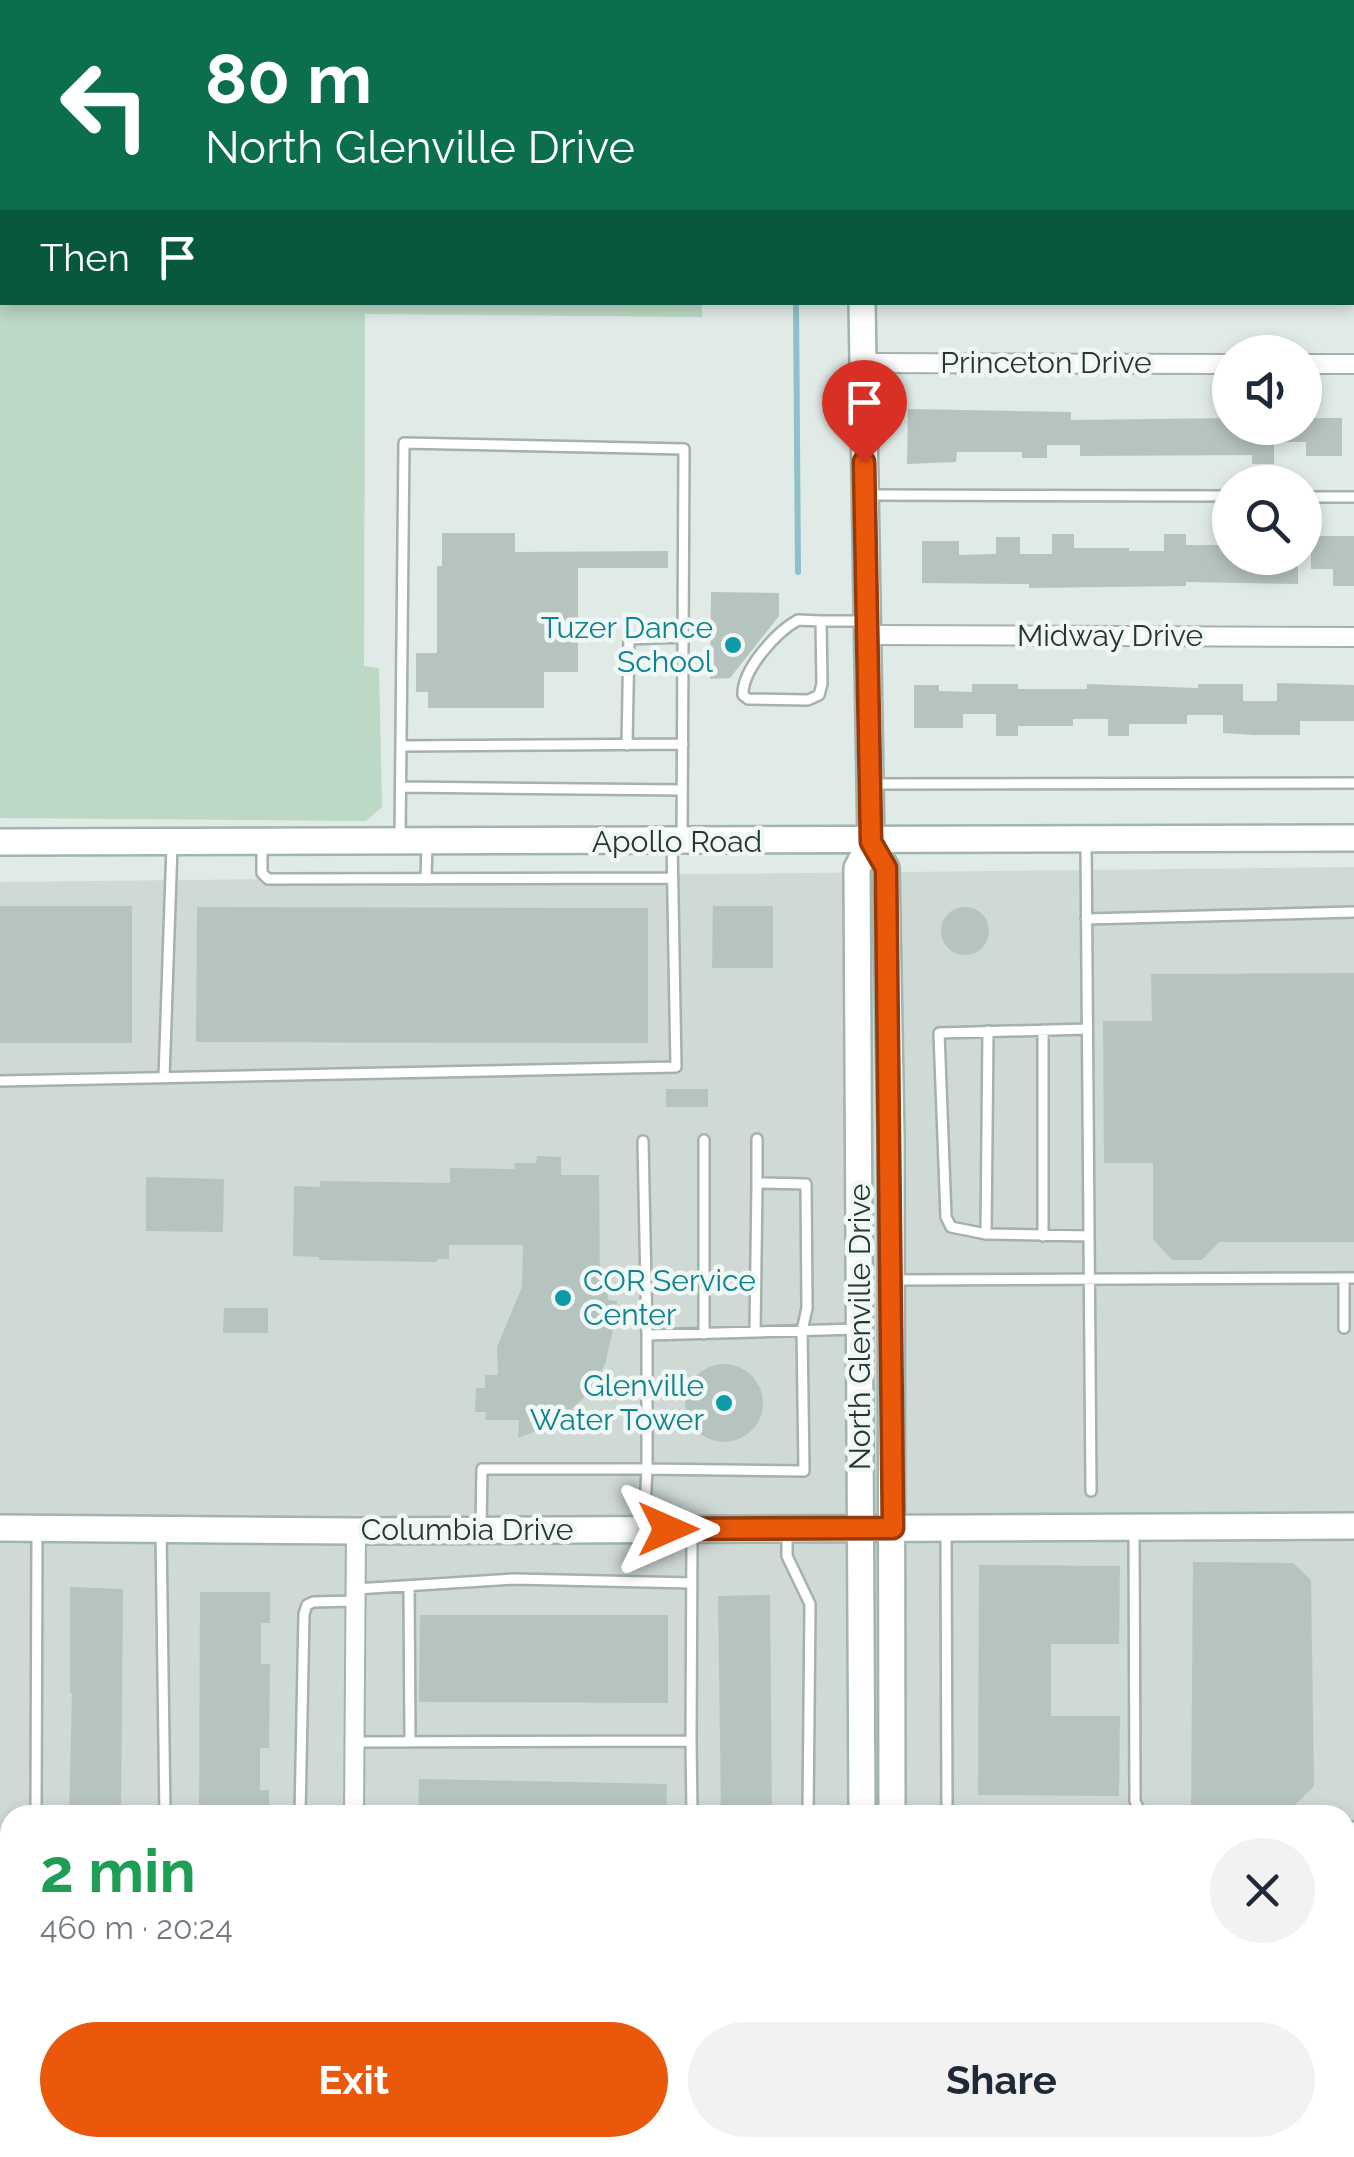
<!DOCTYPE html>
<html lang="en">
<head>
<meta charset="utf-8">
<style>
  body { margin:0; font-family:Raleway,sans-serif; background:#f2f2f3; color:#1f2937; height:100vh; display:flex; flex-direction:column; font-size:38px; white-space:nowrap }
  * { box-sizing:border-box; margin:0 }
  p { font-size:32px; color:#747a83 }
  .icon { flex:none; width:55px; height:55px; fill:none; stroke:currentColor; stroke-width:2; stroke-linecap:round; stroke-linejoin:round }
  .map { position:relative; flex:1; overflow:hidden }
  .side { position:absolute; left:0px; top:1805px; width:1355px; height:352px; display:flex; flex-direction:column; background:#fff; border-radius:30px 30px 0 0; box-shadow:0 5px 15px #0003 }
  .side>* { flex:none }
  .top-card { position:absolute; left:0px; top:0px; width:1355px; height:305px; box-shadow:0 5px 15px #0003; background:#0b6e4f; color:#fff; overflow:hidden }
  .buttons { position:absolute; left:1212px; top:335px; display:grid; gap:20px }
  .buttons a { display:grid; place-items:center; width:110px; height:110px; border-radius:50%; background:#fff; box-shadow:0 5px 15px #0003; font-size:50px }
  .pin { position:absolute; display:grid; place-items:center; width:85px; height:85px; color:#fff; margin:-102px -42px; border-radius:50% 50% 50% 0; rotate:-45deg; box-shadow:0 0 10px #0007 }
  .pin .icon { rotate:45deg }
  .me { position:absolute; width:110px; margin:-55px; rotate:90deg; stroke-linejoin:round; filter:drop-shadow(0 0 8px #0008) }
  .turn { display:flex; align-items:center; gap:35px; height:210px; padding:0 40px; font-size:45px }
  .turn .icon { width:130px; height:130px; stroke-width:2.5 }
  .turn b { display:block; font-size:70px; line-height:85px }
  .then { display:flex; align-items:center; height:95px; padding:0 40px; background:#0003; gap:20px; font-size:38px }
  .round { display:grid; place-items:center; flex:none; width:105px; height:105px; border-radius:52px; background:#f2f2f3 }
  .headline { display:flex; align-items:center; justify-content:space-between; height:170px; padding:0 40px }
  h1 { font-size:60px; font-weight:700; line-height:75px; color:#1e9e55 }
  .cta { display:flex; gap:20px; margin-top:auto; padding:20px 40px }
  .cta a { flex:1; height:115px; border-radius:60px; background:#ea580c; color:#fff; font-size:40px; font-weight:700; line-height:115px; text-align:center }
  .cta a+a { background:#f2f2f3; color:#1f2937 }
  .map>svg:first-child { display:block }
  .built { fill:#cfd9d5; fill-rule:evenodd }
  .green { fill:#bbd9c4 }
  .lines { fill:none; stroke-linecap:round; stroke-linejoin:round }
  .stream { stroke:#8dc0ca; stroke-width:6 }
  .building { fill:#b6c4bf }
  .lane-casing { stroke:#a4b1ad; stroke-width:14 }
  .street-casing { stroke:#a4b1ad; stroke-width:22 }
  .secondary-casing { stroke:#a1b4ad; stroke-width:30 }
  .lane { stroke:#fff; stroke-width:9 }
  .street { stroke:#fff; stroke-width:18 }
  .secondary { stroke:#fff; stroke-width:25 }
  .route-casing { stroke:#983908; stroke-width:25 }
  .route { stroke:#ea580c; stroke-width:18 }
  .culture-dot { fill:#0f9aa8; stroke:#f0f7f4; stroke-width:4 }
  .labels { text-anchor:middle; stroke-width:9; stroke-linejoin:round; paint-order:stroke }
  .street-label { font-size:30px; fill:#233833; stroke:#f0f7f4 }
  .culture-label { font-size:30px; fill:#0d838f; stroke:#f0f7f4; text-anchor:end }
</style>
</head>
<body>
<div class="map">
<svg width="1354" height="2157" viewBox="0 0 1354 2157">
  <rect width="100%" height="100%" fill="#e0eae6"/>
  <path class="built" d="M1354 867V2157H0V882ZM10 1815H1345V2148H10Z"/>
  <path class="green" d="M0 0H695L2 2V302L702 303V317L365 314 364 666 379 668 382 807 366 821 0 818Z"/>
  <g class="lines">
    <path class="stream" d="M794 0V2
      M796 302 798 572"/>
  </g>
  <path class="building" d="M908 409 1071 412V420L1230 418V428H1306V418H1342V456H1306V442H1274V464H1252V455L1080 456V445H1047V458H1022V452H957L956 462 907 464Z
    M442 533H515V552L668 551V568H578V672H544V708H428V692H416V653H437V566H442Z
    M1052 534H1074V548H1129V551H1164V534H1186V545H1230V558H1298V584L1186 582V586L1029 588V584L922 583V541H959V555L996 554V537H1020V554H1052Z
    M1311 536H1354V586H1333V569H1311Z
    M711 592 779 593V616L730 678 710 679Z
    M1277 683 1354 685V721H1300V735H1255L1223 733V715H1187V724H1129V736H1108V719H1073V726H1018V736H996V714H963V728H914V685H939V691L972 692V684H1018V689H1087V684L1198 688V684H1243V701H1277Z
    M0 906H132V1043H0Z
    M713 906H773V968H712Z
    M941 931a24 24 0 1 1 48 0a24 24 0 1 1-48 0Z
    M197 907 648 908V1043L196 1042Z
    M1354 973V1242H1219L1202 1260H1172L1153 1239V1163H1104L1103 1021H1152L1151 974Z
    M666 1089H708V1107H666Z
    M537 1156 561 1157V1175H599L600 1284H608V1300L617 1301 616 1317 605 1364 590 1392 557 1423 518 1438 519 1420H485L486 1412H475L476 1388H485V1375H498L497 1347 522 1287 523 1245H449V1259H437V1262L319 1260V1257L293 1256 294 1186 320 1187V1181L450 1183V1168L515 1169 514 1163H536Z
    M146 1177 224 1179 223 1232 146 1231Z
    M224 1308H268V1333H223Z
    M685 1403a39 39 0 1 1 78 0a39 39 0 1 1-78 0Z
    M1193 1562 1293 1563 1311 1580 1314 1786 1295 1805H1277V1815H1191Z
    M979 1565 1120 1566 1119 1644H1051V1716H1120L1119 1796 978 1795Z
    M70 1587 123 1589 121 1815H69L72 1693H70Z
    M200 1592H270V1623H261V1664H270L269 1748H260V1790H269V1815H199Z
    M770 1595 772 1815H721L718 1596Z
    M420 1615H668V1703L419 1702Z
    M419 1779 667 1784 666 1815H418Z"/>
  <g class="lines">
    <defs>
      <path id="lane" d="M1352 226H1354
        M868 495 1230 496
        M1305 497H1354
        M798 620 821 621 822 684 819 695 808 700 748 699 743 695C742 670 776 632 798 620Z
        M821 621H863
        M627 745 629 639 683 637
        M401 746 683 744
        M872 784 1354 783
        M401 787 682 790
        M400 837 404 443 684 449 682 839
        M1086 843 1091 1491
        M262 844V873L268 879 672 878
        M426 879 427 844
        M1086 919 1354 912
        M1087 1029 939 1033 946 1217 951 1227 986 1234 1089 1236
        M164 1078 172 845
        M0 1081 676 1067 672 842
        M704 1140V1334
        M643 1141 647 1335 857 1329
        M986 1234 988 1031
        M1043 1236V1030
        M1344 1278V1328
        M895 1280 1354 1278
        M755 1332 757 1183
        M481 1527 482 1469H647V1335
        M644 1527 647 1469 804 1471 802 1331 807 1308 806 1184 757 1183V1139
        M1134 1529 1135 1801 1141 1815
        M946 1530 947 1815
        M161 1532 165 1815
        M787 1533V1556L810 1604 808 1815
        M409 1586 410 1741
        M356 1589 514 1579 692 1583
        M691 1741 692 1815
        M355 1742 691 1741 692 1534
        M36 1815 37 1533
        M300 1815 304 1614 307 1605 313 1602 356 1601
        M1348 1827H1354
        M0 1861H10
        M0 1908 10 1907
        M0 1972H10
        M1351 1996H1354
        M0 2102 10 2103
        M1345 2127H1354
        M1161 2148 1163 2157
        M98 2157V2148
        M147 2157 160 2151 353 2154
        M394 2157V2148
        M828 2157V2148
        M946 2157 947 2148"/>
      <path id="street" d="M1352 91H1354
        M862 363 1230 364
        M1305 364H1354
        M866 635 1354 637
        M354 1815 356 1531
        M353 2148V2157"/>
      <path id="secondary" d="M861 2V0
        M0 842 1354 838
        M871 842 886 868 891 1137 892 1815
        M0 1528 356 1531 1354 1526
        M862 1815 857 868 871 842 862 302
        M863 2148V2157
        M890 2148V2157"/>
    </defs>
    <use href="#lane" class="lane-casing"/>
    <use href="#street" class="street-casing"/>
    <use href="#secondary" class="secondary-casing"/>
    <use href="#lane" class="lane"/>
    <use href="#street" class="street"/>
    <use href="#secondary" class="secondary"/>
  </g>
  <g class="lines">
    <defs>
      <path id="route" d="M668 1529 893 1528 886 868 871 842 864 462"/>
    </defs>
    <use href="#route" class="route-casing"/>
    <use href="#route" class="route"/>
  </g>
  <g class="culture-dot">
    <circle cx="733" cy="645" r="10"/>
    <circle cx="563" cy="1298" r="10"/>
    <circle cx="724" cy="1403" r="10"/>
  </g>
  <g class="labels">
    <g class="street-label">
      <text x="1046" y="373">Princeton Drive</text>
      <text x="1110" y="646">Midway Drive</text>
      <text x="677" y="852">Apollo Road</text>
      <text transform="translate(860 1327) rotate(-90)" y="10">North Glenville Drive</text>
      <text x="467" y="1540">Columbia Drive</text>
    </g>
    <g class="culture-label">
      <text x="713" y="638">Tuzer Dance<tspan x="713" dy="34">School</tspan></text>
      <text x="583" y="1291" text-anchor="start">COR Service<tspan x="583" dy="34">Center</tspan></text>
      <text x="704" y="1396">Glenville<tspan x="704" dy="34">Water Tower</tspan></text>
    </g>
  </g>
</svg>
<div class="buttons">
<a><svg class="icon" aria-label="sound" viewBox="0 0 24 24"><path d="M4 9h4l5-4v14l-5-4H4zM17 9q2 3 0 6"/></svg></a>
<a><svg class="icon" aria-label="search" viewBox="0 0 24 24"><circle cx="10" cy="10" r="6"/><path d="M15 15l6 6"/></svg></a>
</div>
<div class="pin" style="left:864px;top:462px;background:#d93025"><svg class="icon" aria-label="arrive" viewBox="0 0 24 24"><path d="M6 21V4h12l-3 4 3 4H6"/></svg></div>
<svg class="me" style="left:668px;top:1529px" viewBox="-20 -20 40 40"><path d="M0-17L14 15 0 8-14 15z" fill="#ea580c" stroke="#fff" stroke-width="4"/></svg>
<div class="top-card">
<div class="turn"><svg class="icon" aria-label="left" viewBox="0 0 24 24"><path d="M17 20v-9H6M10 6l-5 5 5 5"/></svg><div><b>80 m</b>North Glenville Drive</div></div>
<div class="then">Then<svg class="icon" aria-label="arrive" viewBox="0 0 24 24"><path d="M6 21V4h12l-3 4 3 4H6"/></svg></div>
</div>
<section class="side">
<div class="headline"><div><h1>2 min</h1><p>460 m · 20:24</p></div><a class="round"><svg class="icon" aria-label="close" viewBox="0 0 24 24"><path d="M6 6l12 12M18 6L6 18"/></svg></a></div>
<div class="cta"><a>Exit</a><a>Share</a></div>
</section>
</div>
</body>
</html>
